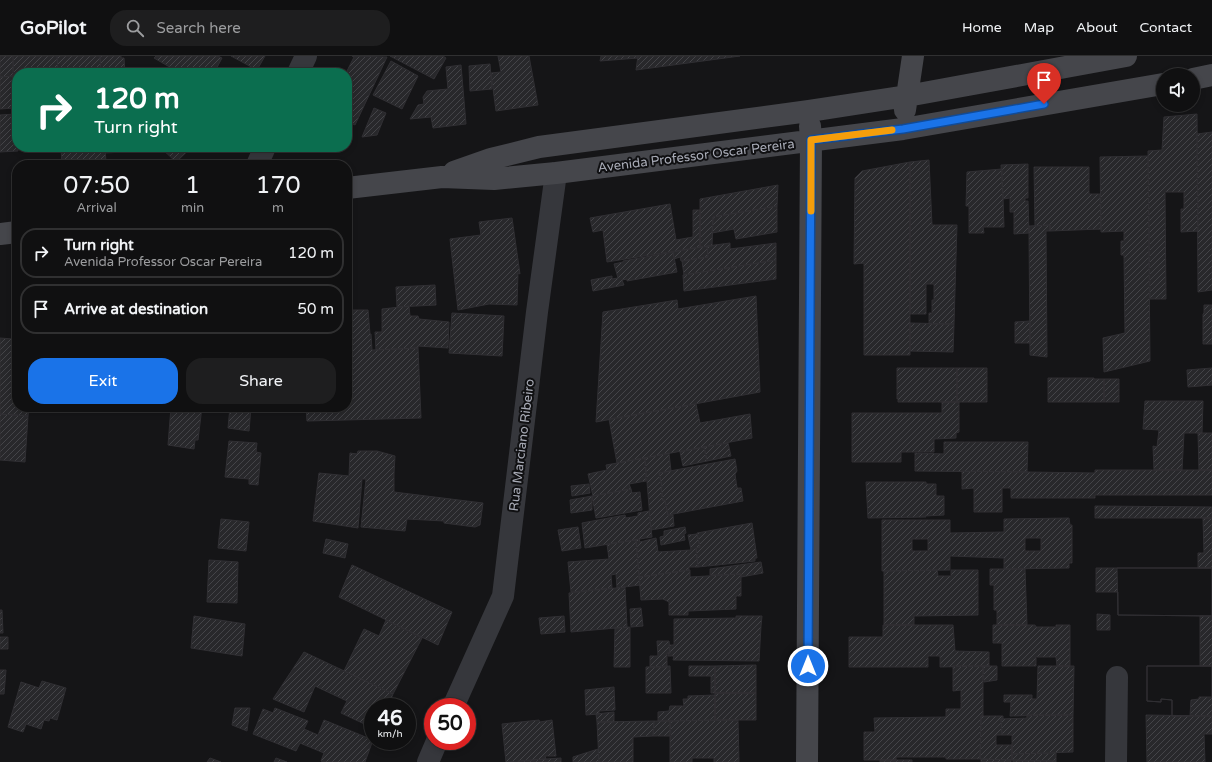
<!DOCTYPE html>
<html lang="en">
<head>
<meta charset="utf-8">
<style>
  body { margin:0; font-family:"Varela Round",sans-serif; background:#1e1e1f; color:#f1f3f6; height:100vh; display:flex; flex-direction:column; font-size:15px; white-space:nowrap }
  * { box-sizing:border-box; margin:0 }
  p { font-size:13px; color:#9c9d9f }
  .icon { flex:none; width:22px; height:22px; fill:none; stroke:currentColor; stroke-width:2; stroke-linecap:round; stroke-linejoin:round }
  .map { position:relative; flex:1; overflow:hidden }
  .side { position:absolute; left:12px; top:104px; width:340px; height:252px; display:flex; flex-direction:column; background:#101011; border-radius:16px; box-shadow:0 2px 6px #0003,0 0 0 1px #303031 }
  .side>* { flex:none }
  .top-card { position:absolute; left:12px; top:12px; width:340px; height:84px; border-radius:16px; box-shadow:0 2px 6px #0003,0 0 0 1px #303031; background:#0b6e4f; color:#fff; overflow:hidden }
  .buttons { position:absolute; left:1156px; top:12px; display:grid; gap:8px }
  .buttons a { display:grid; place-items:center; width:44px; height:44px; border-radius:50%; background:#101011; box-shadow:0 2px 6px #0003,0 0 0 1px #303031; font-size:20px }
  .speed { position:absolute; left:364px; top:642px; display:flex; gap:8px; font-size:20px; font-weight:700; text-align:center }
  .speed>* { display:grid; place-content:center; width:52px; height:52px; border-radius:50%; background:#101011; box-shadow:0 2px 6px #0003,0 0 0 1px #303031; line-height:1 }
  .speed small { font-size:10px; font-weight:400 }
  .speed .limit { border:6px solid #d22; background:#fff; color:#111 }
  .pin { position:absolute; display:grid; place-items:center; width:34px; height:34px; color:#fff; margin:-41px -17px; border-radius:50% 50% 50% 0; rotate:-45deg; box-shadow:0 0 4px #0007 }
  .pin .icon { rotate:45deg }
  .me { position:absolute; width:44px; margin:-22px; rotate:0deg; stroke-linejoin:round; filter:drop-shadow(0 0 3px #0008) }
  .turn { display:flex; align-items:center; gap:14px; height:84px; padding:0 16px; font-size:18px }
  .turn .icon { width:52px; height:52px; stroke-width:2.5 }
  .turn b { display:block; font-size:28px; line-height:34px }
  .eta { display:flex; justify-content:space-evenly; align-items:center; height:68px; text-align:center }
  .eta b { font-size:24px; font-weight:600; line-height:28px }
  .button { display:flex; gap:8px; margin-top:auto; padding:8px 16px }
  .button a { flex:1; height:46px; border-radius:16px; background:#1a73e8; color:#fff; font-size:16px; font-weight:600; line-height:46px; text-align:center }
  .button a+a { background:#1e1e1f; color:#f1f3f6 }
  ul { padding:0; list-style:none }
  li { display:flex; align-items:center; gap:12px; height:50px; margin:0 8px 6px; padding:0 8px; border:2px solid #303031; border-radius:16px }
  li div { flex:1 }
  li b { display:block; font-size:15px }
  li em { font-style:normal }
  header { display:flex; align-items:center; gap:24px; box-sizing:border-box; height:56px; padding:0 20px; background:#101011; border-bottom:1px solid #303031 }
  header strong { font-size:19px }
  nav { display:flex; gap:22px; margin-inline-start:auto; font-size:14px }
  .search { width:280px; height:36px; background:#1e1e1f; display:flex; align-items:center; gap:10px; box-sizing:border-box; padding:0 14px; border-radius:16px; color:#9c9d9f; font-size:15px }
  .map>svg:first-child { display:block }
  .building { fill:url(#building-hatch); stroke:#302f33; fill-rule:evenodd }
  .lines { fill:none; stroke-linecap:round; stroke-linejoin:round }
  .street { stroke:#36373c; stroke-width:22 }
  .secondary { stroke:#45464b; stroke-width:22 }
  .route-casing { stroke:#114b97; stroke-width:10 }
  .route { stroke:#1a73e8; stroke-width:7 }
  .slow { stroke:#f59e0b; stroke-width:7 }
  .labels { text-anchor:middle; stroke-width:4; stroke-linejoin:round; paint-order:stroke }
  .street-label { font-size:13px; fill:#a8abb6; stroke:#101012 }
</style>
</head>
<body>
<header>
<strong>GoPilot</strong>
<div class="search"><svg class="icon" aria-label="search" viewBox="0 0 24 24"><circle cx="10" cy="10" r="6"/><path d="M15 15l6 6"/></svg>Search here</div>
<nav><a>Home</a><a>Map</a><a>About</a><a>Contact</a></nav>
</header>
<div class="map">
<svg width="1212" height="706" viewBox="0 0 1212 706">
  <defs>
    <pattern id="building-hatch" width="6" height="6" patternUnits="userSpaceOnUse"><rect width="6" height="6" fill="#28282b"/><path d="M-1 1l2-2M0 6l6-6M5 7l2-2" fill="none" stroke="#444448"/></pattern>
  </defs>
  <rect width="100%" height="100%" fill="#151517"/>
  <path class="building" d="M0 0H13V20L0 21Z
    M13 0H57L58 17H17V84Z
    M57 0H100L101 17H58Z
    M100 0H121V2H124L125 17H101Z
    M156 0H218L222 2 214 17H180L154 2Z
    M231 0H265L257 14Z
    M352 0 387 1 355 69 347 65 346 17 354 1Z
    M390 0H443L446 2 434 23Z
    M498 0H529L538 49 496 55 491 17 501 16Z
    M601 0H638V2L600 5Z
    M638 0H740L636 14Z
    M391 5 418 20 402 53 373 39Z
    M490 8 492 33 470 35 469 10Z
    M461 9 466 68 433 72 431 61 410 63 418 49 424 48 423 41 427 35 448 33 446 11Z
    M13 20 15 52 0 53V21Z
    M374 52 386 57 377 79 362 81Z
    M15 58 18 95 0 96V59Z
    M1197 58 1198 175 1181 176V153H1184V136H1165L1166 243H1150L1148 95 1162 94 1164 61Z
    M1212 76V234L1198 236 1197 78Z
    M17 91H61L18 93Z
    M61 91H105L106 107 62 109Z
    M105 91 124 92V96L105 97Z
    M160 91H192L176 106Z
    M1148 100 1150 305 1104 316 1103 282 1125 277 1124 199H1121V185H1124V175L1101 176 1100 101Z
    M929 104 932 169H957L954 268H929V257H932V244H934V228H926V258H910V106Z
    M910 106V299H864V207L854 208 855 122 862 115Z
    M1028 108V142H1025V145H1028L1029 177 1014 178V156H1010V142L1003 143 1001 109Z
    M1034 111H1089V138H1100L1101 173 1050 175V169L1035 170Z
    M1002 113 1004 171H983L984 177H969V150H966L967 116Z
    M778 129 777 150 713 161 712 190 700 191V143Z
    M670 148 676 184 693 181V154H700V191L607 206 603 174 593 176 590 162Z
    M777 150V176L736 183 734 173 712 177 713 161Z
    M512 162 520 218 518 217 517 249 489 248 458 254 450 183 481 179 479 166Z
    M1050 169V175H1046L1047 301 1030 299 1029 177V170Z
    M730 187V193L776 187V204L684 219 682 205 708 201 707 190Z
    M707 190 708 201 681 205 680 201 674 203 673 196Z
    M673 196 677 216 627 225V223L622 224 624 229 593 235 591 224 612 220V223L618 222 614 208 623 206V205Z
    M776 204V223L684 235 683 219H684Z
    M435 229 436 249 397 251 396 231Z
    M756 240 760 336 596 366 603 256 677 244 678 253Z
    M1204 249H1212V288H1203V258L1204 257Z
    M409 250 410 260H418L419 263 449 266 448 292 418 290V292L376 294 375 276H382V253Z
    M347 254H368L370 278H371L372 294 418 292 421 362 307 365 306 351H347Z
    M452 257 504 260 502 300 449 297Z
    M1030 265V287H1015V266Z
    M910 267 954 268 953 296 910 295Z
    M13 277H17V351H29L28 360 0 358V282L13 283Z
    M897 312H957V346H898V342L897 343Z
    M957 312H987V346H957Z
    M1212 312V329L1188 331 1187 314Z
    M1048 322H1094V323H1104V346H1048Z
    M1104 323H1119V346H1104Z
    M1145 345H1203L1202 377H1184L1182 414H1154L1153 390 1157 391 1159 374 1143 373Z
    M942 346H959V376L956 377V382L934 383V396H901V406H852V357H942Z
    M696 348 700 367 750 358 752 382 617 407 609 363Z
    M171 351H202L198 384H195L194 393 168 389Z
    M230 351H251L249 375 228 372Z
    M0 358 28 360 25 406 0 404Z
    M1198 377H1212V414H1199Z
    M229 385 257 387 256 396 261 397 258 429 249 428V423L225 421Z
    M944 386H1028L1027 416 915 415V397L944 398Z
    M728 387 731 400 707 405 704 391Z
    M704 391 707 405 683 410 680 396Z
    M358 395H377L395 400 394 417V436L483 447 480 469 475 471 444 467V465L407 463 405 475 361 471 366 423H362L358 472 313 465 319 417 349 420 350 397 357 398Z
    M669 397 671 415 659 417 662 431 661 432 663 445 665 444 668 459H673L674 470 651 474 645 402Z
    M645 402 646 425 629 428 631 433 593 440 588 418 607 414 606 409Z
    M735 403 737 415 735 418 737 432H741L743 445 668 459 665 444 663 445 661 432 662 431 659 417Z
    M1095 414H1212V439H1095V442H1011V432H1002V456H974V432L962 433V415L1095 417Z
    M866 426H926V428H936V440H944V459L925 460 926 461 868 462Z
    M589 428 590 437 572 440 571 430Z
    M631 433 632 437 640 436 642 454 596 462 592 440Z
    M592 440V454L571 457 570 444Z
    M1095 450 1212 451V462H1095Z
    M649 455 652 481 585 492 582 467 625 459 626 462 638 460V457Z
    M1069 462 1070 469H1072V507H1069V512L1004 513V502L950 500V514L882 515V464H950V477L1004 476V463ZM1025 482H1041V495H1025ZM912 483H928V495H912Z
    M1203 462H1212V512H1198V497H1204Z
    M221 463 249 466 246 495 218 492Z
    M752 467 757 502H755V505L698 511 696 492 700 491 697 477Z
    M578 471 581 492 562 495 558 474Z
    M685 471 686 477 684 478 685 484 661 489 660 481 664 480V475Z
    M697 478 700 491 696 492 698 511H689V514L639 521 636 484 639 483 640 486 656 482 658 496 691 494 688 479Z
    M326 483 348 488 345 502 323 497Z
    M636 484 640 529 617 532 616 518 611 519 612 532 571 536 568 506 609 503 607 488Z
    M209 504 238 506 237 547 207 546Z
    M761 506 763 517 741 521V518L710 519V513Z
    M352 509 452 556 438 589 339 541Z
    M1096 512H1212V560L1118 559V536H1096Z
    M1117 512H1212V560L1118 559Z
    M990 513H1025L1027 569H997V554H994V529H990Z
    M690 514V521L741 518V540H736V553L688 555V559H669V546L663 543 641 544 639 521Z
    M937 514 938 520H951V514H978V559L914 560V569H884V515Z
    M625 531 627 571 571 576 569 537Z
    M641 552 643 570 631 571 630 553Z
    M0 554H2L3 577H0Z
    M1097 558 1110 559V574H1097Z
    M194 560 245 568 242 600 191 592Z
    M564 560 565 576 541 578 539 562Z
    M736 560H762L761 570 759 605 673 604 674 600H668V597H670L669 589H674V563L736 562Z
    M1200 560H1212V610H1200Z
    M386 564 422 582 393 638 344 615 364 573 379 580Z
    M883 569H953L955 595 989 596V610L940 611V600H928V611H849V581H883Z
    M993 569H1035L1036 571H1056V569H1070V610H1057L1056 601H1036V610H1002V587H993Z
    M630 571V611H614L615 572Z
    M0 581H8V593H0Z
    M657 585H669L670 597H667V611H650V600H658Z
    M304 596 393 638 388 650 389 651H373V672L341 657 347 645 315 630 304 656 273 643Z
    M756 609V637H715V610Z
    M670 610 671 637H646V611Z
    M689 610H715V637H711V620H689Z
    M953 610H983V660H981L980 703H946V701H896V704H864V676H875L874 662 946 661V653H961V634L953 635Z
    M983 610H997V624L984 626Z
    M1038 610H1074L1073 659 1010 660 1011 646H1004V639H1032V643H1037Z
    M1147 610H1212V660H1172V644L1161 643V646L1147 645Z
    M1147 610H1212V641H1199V643L1191 644 1190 660H1172V644L1161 643V646L1147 645Z
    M0 614H6L4 638H0Z
    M42 625 66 632 57 664 50 662 49 665 44 664 41 673 26 668 23 676 8 671 21 626 39 632Z
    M614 631 615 654 599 655V658L586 659 585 634Z
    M715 637H756V664H715Z
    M715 639V664L658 665V656L669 655 670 650H684L683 643H688V640Z
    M235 652H250L247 675 232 669Z
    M275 652 308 665 304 673 318 679 324 664 373 684 365 706H323L321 705 324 697 300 687 296 695 253 678 263 653 273 657Z
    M614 656V666H597L596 658Z
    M1027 659H1073V696L1012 698V679H1002L1001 663 1027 662Z
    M1146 659 1212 660V678H1204L1205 706H1147Z
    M981 660H1003V663H1001L1002 679H996V689H1012V704L980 703Z
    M539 664 540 666 552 664 556 700H545L546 703 506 706 502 668Z
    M738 664 739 706H714V702H692V706H670V665Z
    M654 665 653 680 633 681V706H599L597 666Z
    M654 665H670L671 680H653Z
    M598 693 599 706H573V701Z
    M1056 697V705L1012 704V698Z
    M210 702 221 706H207Z
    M276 702 287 706H274Z
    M561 702V706H518V705Z
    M981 703 1011 704V706H981Z
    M880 704H912V706H880Z
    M1013 704 1056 705V706H1013Z"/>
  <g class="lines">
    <path class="street" d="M298 17 306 0
      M257 109 265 91
      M453 651 503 540 537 256 556 117
      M428 706 437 685
      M1116 706 1117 621"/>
    <path class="secondary" d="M1193 23 1212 19
      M905 54 913 0
      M454 116 491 103 539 91 809 55 907 40 1126 0
      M347 132 442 121 494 123 556 117 903 73 1163 28
      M0 178 17 176
      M807 706 811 84 810 70"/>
  </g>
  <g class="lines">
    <defs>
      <path id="route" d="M808 610 811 84 903 73 1044 48"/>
    </defs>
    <use href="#route" class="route-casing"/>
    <use href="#route" class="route"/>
    <path class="slow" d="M811 155V84L892 74"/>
  </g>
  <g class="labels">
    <g class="street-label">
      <text transform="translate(696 99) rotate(-7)" y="5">Avenida Professor Oscar Pereira</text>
      <text transform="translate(521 389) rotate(-83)" y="5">Rua Marciano Ribeiro</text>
    </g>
  </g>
</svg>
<div class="buttons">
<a><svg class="icon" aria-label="sound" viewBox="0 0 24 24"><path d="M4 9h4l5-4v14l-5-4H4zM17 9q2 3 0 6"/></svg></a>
</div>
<div class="speed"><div>46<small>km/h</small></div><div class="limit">50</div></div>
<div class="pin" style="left:1044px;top:48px;background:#d93025"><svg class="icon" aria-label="arrive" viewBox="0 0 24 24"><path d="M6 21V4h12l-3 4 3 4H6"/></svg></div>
<svg class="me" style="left:808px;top:610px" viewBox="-20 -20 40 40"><circle r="17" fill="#1a73e8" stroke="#fff" stroke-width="3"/><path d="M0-11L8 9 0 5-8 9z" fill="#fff"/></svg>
<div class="top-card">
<div class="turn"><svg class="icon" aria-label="right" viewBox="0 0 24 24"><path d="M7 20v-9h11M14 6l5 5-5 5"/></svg><div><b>120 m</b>Turn right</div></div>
</div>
<section class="side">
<div class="eta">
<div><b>07:50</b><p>Arrival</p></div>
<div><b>1</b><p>min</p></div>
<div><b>170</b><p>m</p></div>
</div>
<ul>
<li><svg class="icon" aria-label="right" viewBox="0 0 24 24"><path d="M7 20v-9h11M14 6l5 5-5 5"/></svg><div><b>Turn right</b><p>Avenida Professor Oscar Pereira</p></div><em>120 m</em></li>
<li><svg class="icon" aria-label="arrive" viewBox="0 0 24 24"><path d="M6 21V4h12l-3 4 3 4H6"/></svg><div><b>Arrive at destination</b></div><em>50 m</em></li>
</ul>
<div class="button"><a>Exit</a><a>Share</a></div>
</section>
</div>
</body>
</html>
